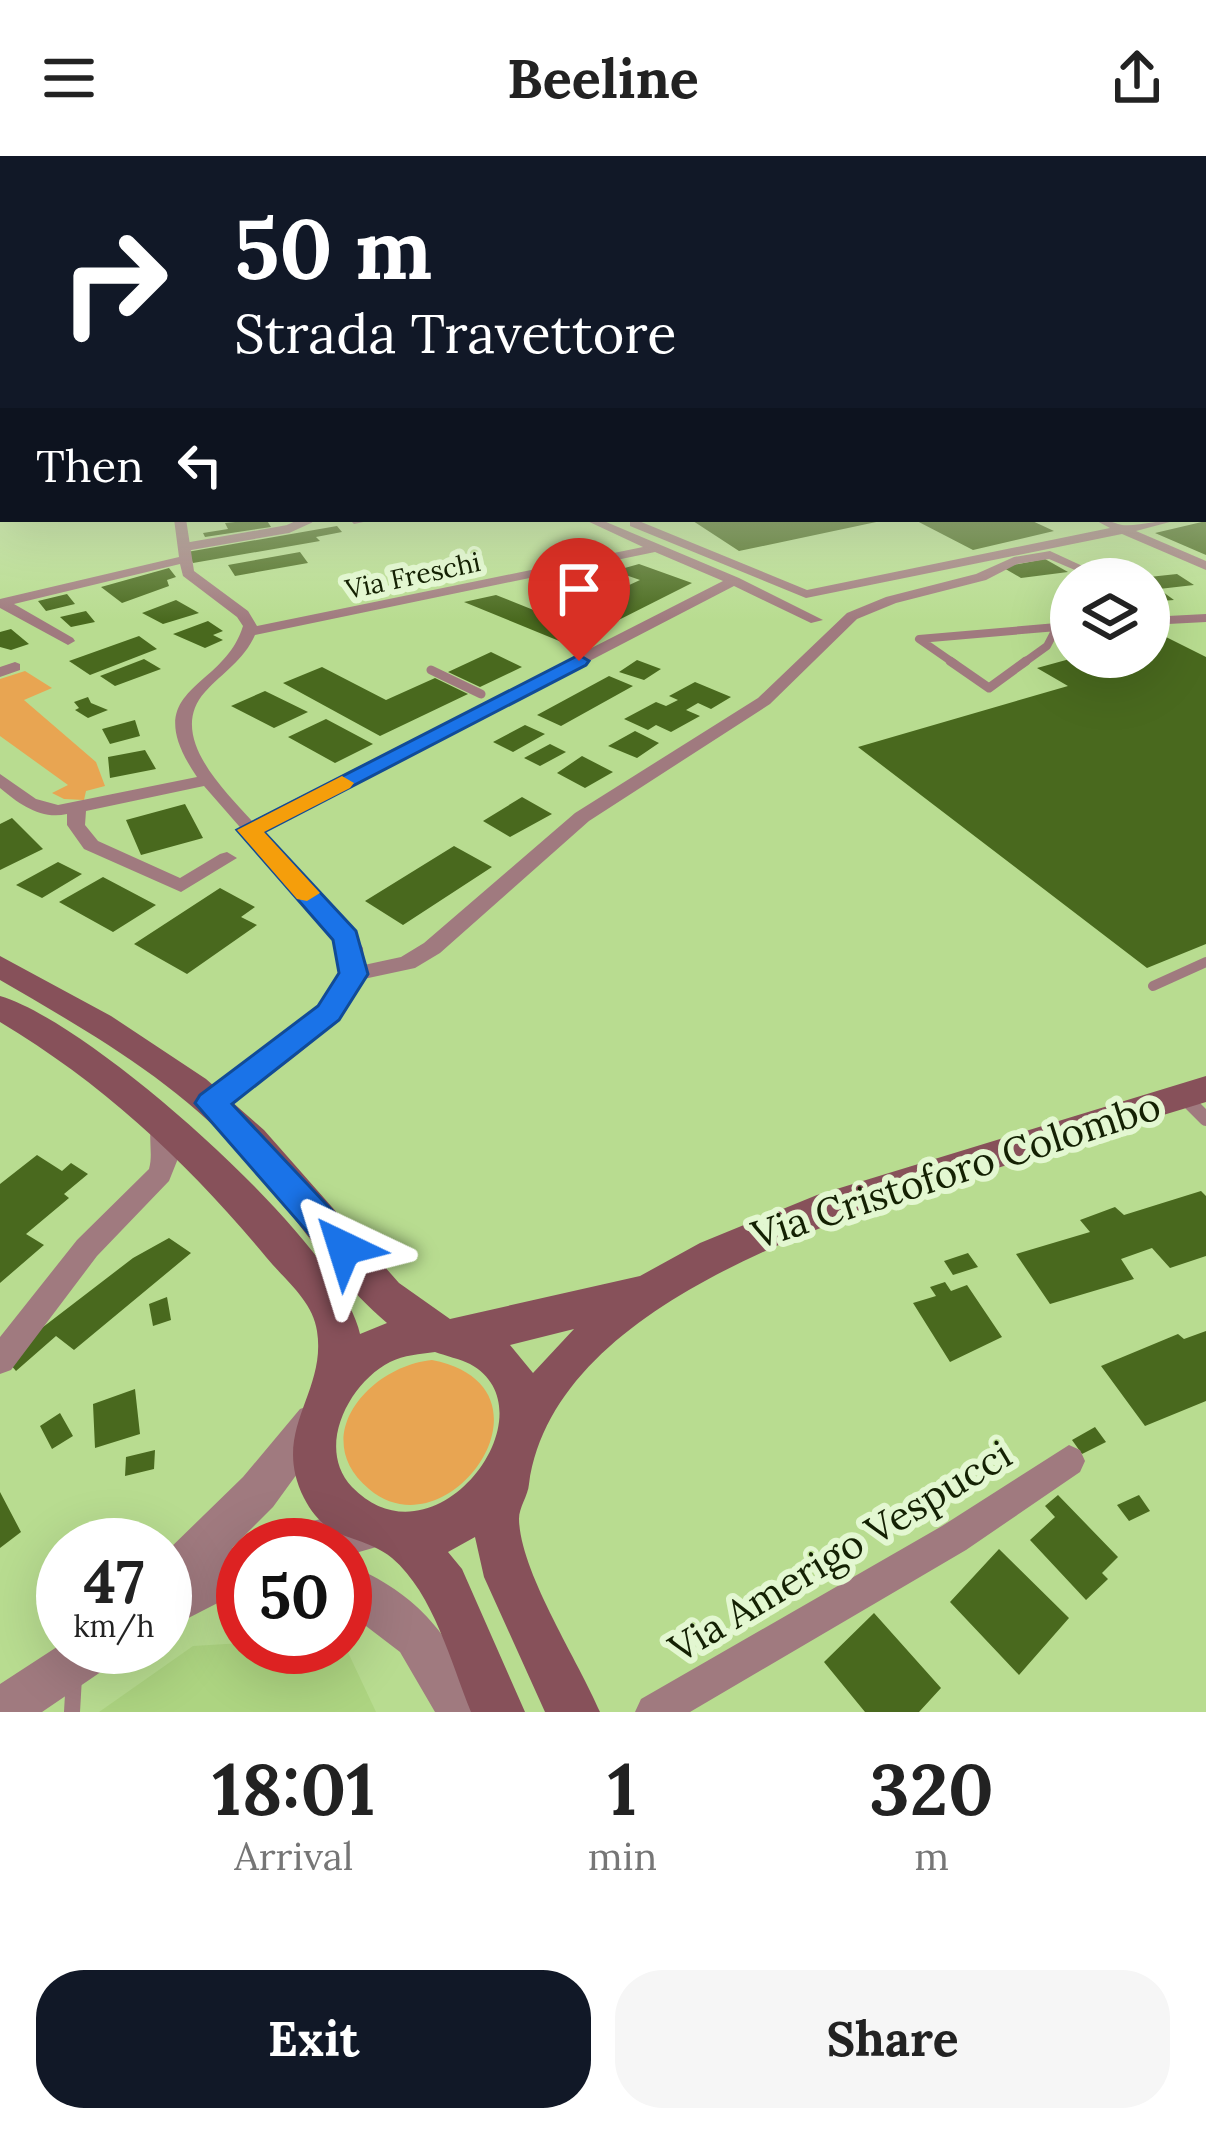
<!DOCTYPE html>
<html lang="en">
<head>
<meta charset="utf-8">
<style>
  body { margin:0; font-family:Lora,serif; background:#f6f6f6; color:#222; height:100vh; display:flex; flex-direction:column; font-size:45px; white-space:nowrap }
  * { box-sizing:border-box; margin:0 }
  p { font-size:39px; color:#767676 }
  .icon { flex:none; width:66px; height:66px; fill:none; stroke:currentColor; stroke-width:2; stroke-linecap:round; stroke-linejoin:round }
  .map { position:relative; height:1556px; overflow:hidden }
  .drawer { display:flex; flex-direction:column; background:#fff; flex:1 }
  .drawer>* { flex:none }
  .banner { position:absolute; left:0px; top:0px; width:1206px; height:366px; box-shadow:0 12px 48px #0002; background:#111827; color:#fff; overflow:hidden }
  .fabs { position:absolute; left:1050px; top:402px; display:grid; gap:24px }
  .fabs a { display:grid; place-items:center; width:120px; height:120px; border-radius:50%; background:#fff; box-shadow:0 12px 48px #0002; font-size:60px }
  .speed { position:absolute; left:36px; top:1362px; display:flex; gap:24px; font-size:60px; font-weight:700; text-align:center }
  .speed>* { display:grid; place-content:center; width:156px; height:156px; border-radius:50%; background:#fff; box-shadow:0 12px 48px #0002; line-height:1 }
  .speed small { font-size:30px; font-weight:400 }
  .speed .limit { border:18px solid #d22; background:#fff; color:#111 }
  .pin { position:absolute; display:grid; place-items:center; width:102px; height:102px; color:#fff; margin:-123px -51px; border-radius:50% 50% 50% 0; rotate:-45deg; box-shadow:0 0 12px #0007 }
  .pin .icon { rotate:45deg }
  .me { position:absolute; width:132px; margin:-66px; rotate:319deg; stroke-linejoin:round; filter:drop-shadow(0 0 9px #0008) }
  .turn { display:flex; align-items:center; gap:42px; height:252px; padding:0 36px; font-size:54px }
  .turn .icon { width:156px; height:156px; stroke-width:2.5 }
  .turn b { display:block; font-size:84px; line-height:102px }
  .then { display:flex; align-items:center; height:114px; padding:0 36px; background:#0003; gap:24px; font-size:45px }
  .eta { display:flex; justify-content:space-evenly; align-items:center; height:204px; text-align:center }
  .eta b { font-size:72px; font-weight:700; line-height:84px }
  .cta { display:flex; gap:24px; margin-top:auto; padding:24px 36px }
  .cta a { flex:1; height:138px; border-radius:48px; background:#111827; color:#fff; font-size:48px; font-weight:700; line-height:138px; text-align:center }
  .cta a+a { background:#f6f6f6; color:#222 }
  header { display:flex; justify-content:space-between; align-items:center; height:156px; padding:0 36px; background:#fff; font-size:54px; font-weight:700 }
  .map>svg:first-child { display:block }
  .built { fill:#add481 }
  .green { fill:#e8a552 }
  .building { fill:#49691e }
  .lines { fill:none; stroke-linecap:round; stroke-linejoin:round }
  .service-far4 { stroke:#a07a7f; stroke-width:8 }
  .service-far3 { stroke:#a07a7f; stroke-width:9 }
  .service-far2 { stroke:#a07a7f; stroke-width:10 }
  .service-far1 { stroke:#a07a7f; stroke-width:14 }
  .service { stroke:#a07a7f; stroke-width:16 }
  .minor { fill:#a07a7f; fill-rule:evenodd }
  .tertiary { fill:#a07a7f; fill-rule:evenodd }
  .secondary { fill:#87515a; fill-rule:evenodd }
  .route { fill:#1a73e8; stroke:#114b97; stroke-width:3 }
  .slow { fill:#f59e0b }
  .labels { text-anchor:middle; stroke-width:12; stroke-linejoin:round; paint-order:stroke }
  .far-street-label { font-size:27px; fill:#142103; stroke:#e3f7d1 }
  .near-street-label { font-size:39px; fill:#142103; stroke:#e3f7d1 }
</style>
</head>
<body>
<header><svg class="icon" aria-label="menu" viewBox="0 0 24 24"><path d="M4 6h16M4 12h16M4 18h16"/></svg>Beeline<svg class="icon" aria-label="share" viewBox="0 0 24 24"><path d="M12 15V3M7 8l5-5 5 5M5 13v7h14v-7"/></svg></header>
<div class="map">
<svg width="1206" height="1556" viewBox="0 0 1206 1556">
  <rect width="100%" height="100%" fill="#b8dc90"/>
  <path class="built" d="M243 1487V1491L345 1490 376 1556H99L193 1490Z"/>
  <path class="green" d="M25 515 52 532 24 544 96 606 105 630 86 635 84 644 64 643 52 637 68 629 0 580V523Z
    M432 1204C568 1231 449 1401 369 1333 307 1281 370 1210 432 1204Z"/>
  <path class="building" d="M266 363 271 371 205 381 203 377 228 373 225 367Z
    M690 363H881V365L739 395Z
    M913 363H1028L1054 375 973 394Z
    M1206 365V399L1155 377Z
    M337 370 342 376 316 381 320 385 193 407 187 396Z
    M300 396 308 407 235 420 228 409Z
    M1045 403 1068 416 1021 422 1002 411Z
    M639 408 692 427 569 489 464 446 496 439 556 463 640 424 614 415Z
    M169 412 176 421 167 424 169 430 122 447 101 431Z
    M1177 418 1194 429 1159 433 1174 444 1161 445 1149 437V421Z
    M67 438 75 448 46 455 38 445Z
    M176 444 199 457 163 468 142 457Z
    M86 455 95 466 71 471 60 461Z
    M208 465 223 475 213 479 223 484 205 492 173 478Z
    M11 473 29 488 11 494 0 491V476Z
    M1160 478 1206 501V788L1147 812 858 591 1068 530 1037 512 1077 501H1149V481Z
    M139 480 157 493 90 519 69 505Z
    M491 496 522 511 480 531 448 516Z
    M144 503 161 513 115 530 100 520Z
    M637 504 661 513 644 524 619 516Z
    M322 511 386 544 435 522 468 538 380 580 283 527Z
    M609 520 633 530 561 570 537 559Z
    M695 526 731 541 711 553 698 547 686 554 700 560 671 576 656 569 648 574 624 563 656 546 666 550 678 544 669 540Z
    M265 535 308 556 274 572 231 550Z
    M88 541 91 547 108 554 88 562 75 554 79 552 74 546Z
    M326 563 373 588 335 607 288 581Z
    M135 564 140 580 110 588 102 573Z
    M525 569 545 578 513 596 493 586Z
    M635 575 659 587 637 602 608 590Z
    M550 588 566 596 540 610 524 602Z
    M145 594 156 613 110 622 108 601Z
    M582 600 613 616 585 632 557 617Z
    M522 641 552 658 510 681 483 665Z
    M185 648 203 682 141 699 126 664Z
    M12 662 43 693 0 714V668Z
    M454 690 492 711 403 769 365 745Z
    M58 706 82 718 42 742 16 729Z
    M103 721 156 749 113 776 59 746Z
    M220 732 255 751 241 761 257 769 187 818 134 788Z
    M37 999 62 1015 71 1007 88 1018 64 1038 69 1042 26 1078 44 1089 0 1127V1028Z
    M1201 1035 1206 1040V1100L1170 1112 1152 1092 1121 1103 1134 1123 1050 1148 1016 1098 1090 1076 1080 1064 1115 1051 1124 1059Z
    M169 1082 191 1097 74 1194 56 1180 16 1215 4 1201 133 1102Z
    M968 1097 978 1111 953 1119 944 1105Z
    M945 1126 951 1135 967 1129 1002 1181 950 1206 913 1147 936 1140 930 1131Z
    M167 1141 171 1164 153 1170 149 1148Z
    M1206 1175V1245L1145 1270 1101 1210 1178 1178 1184 1183Z
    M135 1233 140 1278 95 1292 93 1248Z
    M60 1257 73 1280 52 1293 40 1270Z
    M1095 1271 1106 1286 1082 1298 1072 1284Z
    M155 1294 154 1313 125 1320 126 1301Z
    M0 1336 21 1376 0 1392Z
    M1058 1339 1118 1401 1102 1417 1108 1423 1086 1444 1030 1384 1055 1361 1045 1350Z
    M1139 1339 1150 1355 1129 1365 1117 1349Z
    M999 1393 1069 1462 1019 1519 950 1446Z
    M874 1457 941 1532 919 1556H865L824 1506Z"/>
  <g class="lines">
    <path class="service-far4" d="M185 391 288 373 310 363
      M1149 465 1206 462
      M1057 471 1071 470
      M955 508 919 483 1057 471
      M1022 508 1047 490 1057 471"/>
    <path class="service-far3" d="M950 505 989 532 1026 505
      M431 514 481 538"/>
    <path class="service-far2" d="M1153 830 1206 806"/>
    <path class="service-far1" d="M1185 942 1206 963"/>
    <path class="service" d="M72 1556 74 1521"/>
    <path class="minor" d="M1206 254V260L1203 261V255Z
      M0 259H3V265H0Z
      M0 303H3V309H0Z
      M1206 352V360L1203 361V353Z
      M174 363H186L194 415 248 455 257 470 643 391 583 363H599L739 422 823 464 811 467 734 430 262 675 352 774 363 792 364 809 401 801 424 787 575 657 758 542 847 457 886 441 976 418 1014 401 1050 395 1089 413 1082 417 1049 403 1017 408 986 424 896 447 857 463 770 548 589 665 440 797 415 812 359 824C335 883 268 918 220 955L211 957 202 955 199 948 202 941C243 912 369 842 336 781L204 630 86 655 85 669 98 685 180 722 220 698 227 696 237 702 181 736 84 693 67 669V658C41 664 19 648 0 632V618L36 643 58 649 197 621C135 530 223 536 243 470L237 461 183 420 180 408 14 448 73 482 75 485 68 489 0 452V443L179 401ZM655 396 723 425 252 665C224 634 166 579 205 536 222 517 244 504 255 479Z
      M349 363H378L354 368Z
      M634 363 807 434 1110 372 1093 363C1105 363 1111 366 1122 369 1136 371 1164 363 1181 363L1136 375 1206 405V414L1122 378 806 442 630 370V364Z
      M15 506 20 508V514L0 521V511Z
      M163 960 172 963 179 1000 169 1025 97 1100 11 1214 0 1218V1181L77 1084 149 1013C154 996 146 978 154 963Z
      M1069 1289 1080 1294 1085 1305 1080 1316 966 1394 690 1556H635L641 1543 942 1370Z"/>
    <path class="tertiary" d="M3 340V350L0 351V341Z
      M314 1248 328 1253 334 1267 273 1351 232 1392 243 1388 246 1389 243 1434 165 1474V1397L243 1321 300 1253Z
      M372 1351 387 1358 394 1373 387 1388 345 1400V1389H267L274 1374Z
      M345 1407C422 1439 452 1481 483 1556H435L400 1496 345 1454Z
      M63 1487V1491H121L114 1507 42 1556H0V1528Z"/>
    <path class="secondary" d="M0 800 111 860 206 923 264 974 399 1127 450 1163 640 1120 700 1087 817 1039 1206 920V946C1133 968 1061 991 988 1015 840 1062 554 1146 529 1328 528 1340 519 1351 519 1363 520 1416 578 1504 600 1556H545L484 1421 475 1381 448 1396 462 1413 525 1556H471C451 1507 434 1438 392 1402 360 1376 328 1389 304 1342 270 1274 327 1238 317 1175 313 1145 284 1123 266 1101 188 1007 105 929 0 866V840C91 866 341 1087 360 1178L387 1167C328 1117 290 1050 238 994 171 922 84 873 0 824ZM574 1173 533 1217 510 1189ZM435 1196C446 1200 460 1203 470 1208 556 1255 435 1417 352 1331 315 1292 349 1227 390 1206 404 1199 420 1198 435 1196Z"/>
  </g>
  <linearGradient id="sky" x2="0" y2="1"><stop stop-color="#60a1dd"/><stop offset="0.53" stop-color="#dfefcd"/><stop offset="1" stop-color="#dfefcd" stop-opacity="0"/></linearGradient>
  <rect width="1206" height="465" fill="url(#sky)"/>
  <path class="route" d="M579 499 589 505 586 509 264 676 356 775 368 818 339 864 232 948 357 1081 362 1092 357 1103 344 1107 331 1103 195 947 200 939 318 850 339 817 333 784 237 674Z"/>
  <path class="slow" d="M342 620 354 627 350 632 264 676 320 737 307 745 297 743 237 674Z"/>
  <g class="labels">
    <g class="far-street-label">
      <text transform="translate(413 420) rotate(-12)" y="9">Via Freschi</text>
    </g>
    <g class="near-street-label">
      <text transform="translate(956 1014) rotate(-18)" y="14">Via Cristoforo Colombo</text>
      <text transform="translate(840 1395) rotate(-31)" y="14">Via Amerigo Vespucci</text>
    </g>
  </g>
</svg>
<div class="fabs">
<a><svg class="icon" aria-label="layers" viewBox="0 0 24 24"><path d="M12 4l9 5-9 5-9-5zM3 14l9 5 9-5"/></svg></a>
</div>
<div class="speed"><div>47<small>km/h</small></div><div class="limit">50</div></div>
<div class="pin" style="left:579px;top:505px;background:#d93025"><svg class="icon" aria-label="arrive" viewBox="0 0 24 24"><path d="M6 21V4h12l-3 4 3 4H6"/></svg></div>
<svg class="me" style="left:344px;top:1092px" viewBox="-20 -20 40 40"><path d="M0-17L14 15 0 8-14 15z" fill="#1a73e8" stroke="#fff" stroke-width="4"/></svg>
<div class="banner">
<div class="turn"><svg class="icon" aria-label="right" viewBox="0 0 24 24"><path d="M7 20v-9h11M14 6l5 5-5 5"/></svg><div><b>50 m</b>Strada Travettore</div></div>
<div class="then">Then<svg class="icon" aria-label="left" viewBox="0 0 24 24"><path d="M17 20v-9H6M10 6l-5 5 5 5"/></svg></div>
</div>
</div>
<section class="drawer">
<div class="eta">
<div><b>18:01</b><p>Arrival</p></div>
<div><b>1</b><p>min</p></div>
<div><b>320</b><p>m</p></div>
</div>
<div class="cta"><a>Exit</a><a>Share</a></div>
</section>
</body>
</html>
